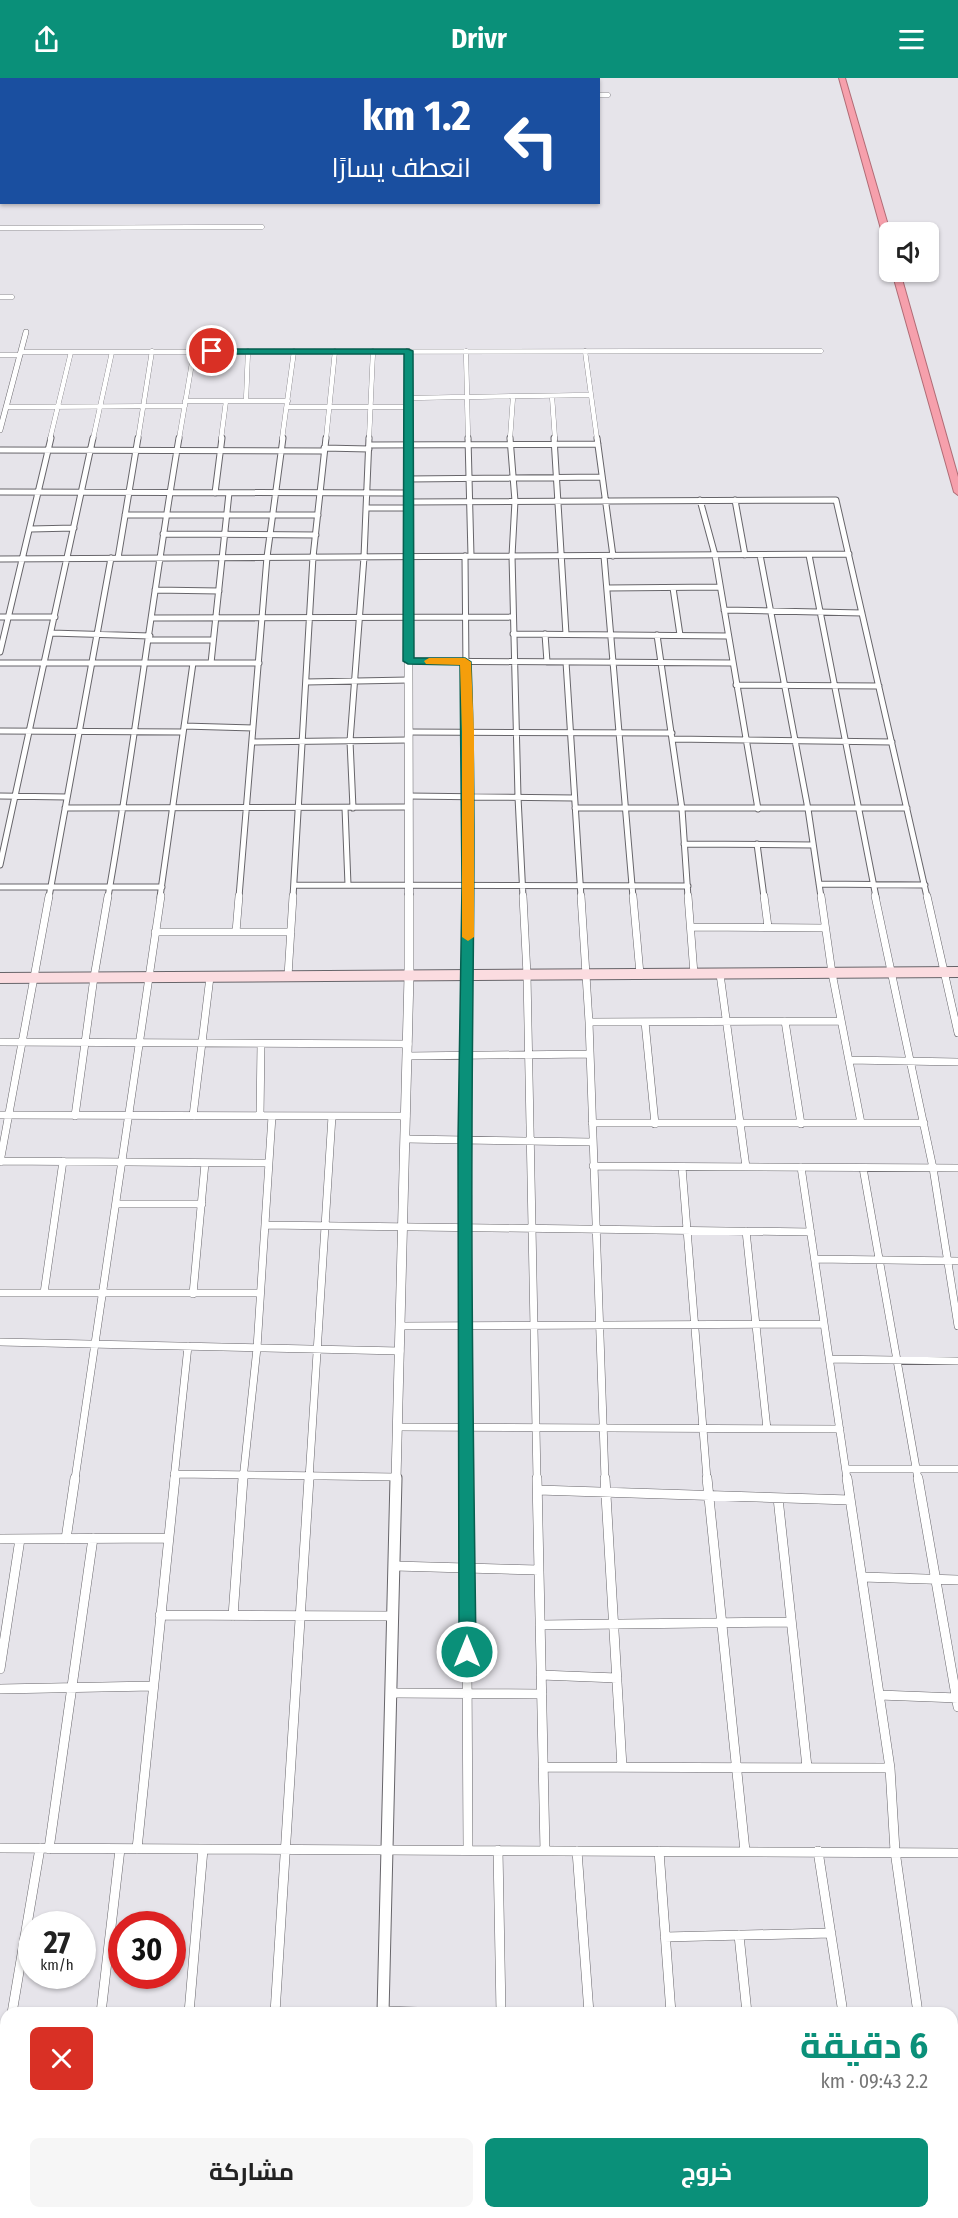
<!DOCTYPE html>
<html lang="ar">
<head>
<meta charset="utf-8">
<style>
  body { margin:0; font-family:"Fira Sans Condensed",Cairo,sans-serif; background:#f6f6f6; color:#222; direction:rtl; height:100vh; display:flex; flex-direction:column; font-size:22px; white-space:nowrap }
  * { box-sizing:border-box; margin:0 }
  p { font-size:20px; color:#767676 }
  .icon { flex:none; width:33px; height:33px; fill:none; stroke:currentColor; stroke-width:2; stroke-linecap:round; stroke-linejoin:round }
  .map { position:relative; flex:1; overflow:hidden; direction:ltr }
  .drawer { position:absolute; left:0px; top:1929px; width:958px; height:212px; display:flex; flex-direction:column; background:#fff; border-radius:18px 18px 0 0; box-shadow:0 2px 4px #0004; direction:rtl }
  .drawer>* { flex:none }
  .guide { position:absolute; left:0px; top:0px; width:600px; height:126px; box-shadow:0 2px 4px #0004; direction:rtl; background:#1a4fa0; color:#fff; overflow:hidden }
  .controls { position:absolute; left:879px; top:144px; display:grid; gap:12px }
  .controls a { display:grid; place-items:center; width:60px; height:60px; border-radius:9px; background:#fff; box-shadow:0 2px 4px #0004; font-size:30px }
  .speed { position:absolute; left:18px; top:1833px; display:flex; gap:12px; font-size:30px; font-weight:700; text-align:center }
  .speed>* { display:grid; place-content:center; width:78px; height:78px; border-radius:50%; background:#fff; box-shadow:0 2px 4px #0004; line-height:1 }
  .speed small { font-size:15px; font-weight:400 }
  .speed .limit { border:9px solid #d22; background:#fff; color:#111 }
  .pin { position:absolute; display:grid; place-items:center; width:51px; height:51px; color:#fff; margin:-26px; border:3px solid #fff; border-radius:50%; box-shadow:0 2px 6px #0007 }
  .me { position:absolute; width:66px; margin:-33px; rotate:0deg; stroke-linejoin:round; filter:drop-shadow(0 0 4px #0008) }
  .turn { display:flex; align-items:center; gap:21px; height:126px; padding:0 30px; font-size:27px }
  .turn .icon { width:78px; height:78px; stroke-width:2.5 }
  .turn b { display:block; font-size:42px; line-height:51px }
  .round { display:grid; place-items:center; flex:none; width:63px; height:63px; border-radius:9px; background:#f6f6f6 }
  .headline { display:flex; align-items:center; justify-content:space-between; height:102px; padding:0 30px }
  h1 { font-size:36px; font-weight:700; line-height:45px; color:#0a9079 }
  .action { display:flex; gap:12px; margin-top:auto; padding:12px 30px }
  .action a { flex:1; height:69px; border-radius:9px; background:#0a9079; color:#fff; font-size:24px; font-weight:700; line-height:69px; text-align:center }
  .action a+a { background:#f6f6f6; color:#222 }
  header { display:flex; justify-content:space-between; align-items:center; height:78px; padding:0 30px; background:#0a9079; color:#fff; font-size:27px; font-weight:700 }
  .map>svg:first-child { display:block }
  .lines { fill:none; stroke-linecap:round; stroke-linejoin:round }
  .minor-far3-casing { stroke:#67656a; stroke-width:5 }
  .minor-far2-casing { stroke:#67656a; stroke-width:7 }
  .minor-far1-casing { stroke:#67656a; stroke-width:8 }
  .minor-casing { stroke:#67656a; stroke-width:10 }
  .tertiary-far3-casing { stroke:#67656a; stroke-width:6 }
  .tertiary-far2-casing { stroke:#67656a; stroke-width:9 }
  .tertiary-far1-casing { stroke:#67656a; stroke-width:10 }
  .tertiary-casing { stroke:#67656a; stroke-width:13 }
  .secondary-casing { stroke:#67656a; stroke-width:12 }
  .trunk-casing { stroke:#b16c76; stroke-width:2 }
  .minor-far3 { stroke:#fff; stroke-width:4.5 }
  .minor-far2 { stroke:#fff; stroke-width:5 }
  .minor-far1 { stroke:#fff; stroke-width:7 }
  .minor { stroke:#fff; stroke-width:9 }
  .tertiary-far3 { stroke:#fff; stroke-width:5 }
  .tertiary-far2 { stroke:#fff; stroke-width:8 }
  .tertiary-far1 { stroke:#fff; stroke-width:9 }
  .tertiary { stroke:#fff; stroke-width:11 }
  .secondary { stroke:#fbdce0; stroke-width:10 }
  .trunk { fill:#f6a0ac; fill-rule:evenodd }
  .route { fill:#0a9079; stroke:#065e4f; stroke-width:1.5 }
  .slow { fill:#f59e0b }
</style>
</head>
<body>
<header><svg class="icon" aria-label="menu" viewBox="0 0 24 24"><path d="M4 6h16M4 12h16M4 18h16"/></svg>Drivr<svg class="icon" aria-label="share" viewBox="0 0 24 24"><path d="M12 15V3M7 8l5-5 5 5M5 13v7h14v-7"/></svg></header>
<div class="map">
<svg width="958" height="2140" viewBox="0 0 958 2140">
  <rect width="100%" height="100%" fill="#e6e4ea"/>
  <g class="lines">
    <defs>
      <path id="minor-far3" d="M598 17H608
        M0 55 2 50
        M0 150 262 149
        M0 219H12
        M466 273 468 361
        M585 273 597 361
        M21 274 821 273
        M0 277H20
        M552 318 555 361
        M408 320 591 317
        M185 323H288
        M246 323 248 273
        M6 329 185 328
        M287 329H408
        M50 361 71 274
        M93 361 112 274
        M138 361 152 273
        M179 361 194 273
        M221 361 226 323
        M282 361 294 273
        M326 361 335 273
        M369 361 373 273
        M510 361 513 319"/>
      <path id="minor-far2" d="M468 360 471 478
        M510 360 515 423 512 478 518 719 523 819
        M554 360 566 556
        M597 360 613 478
        M369 367 598 366
        M324 370 369 371
        M0 372 324 373
        M408 401 602 399
        M0 414 408 415
        M215 415 222 360
        M700 422 715 477 758 731
        M735 422 745 477
        M408 424 836 422 927 819
        M366 430H408
        M125 437H318
        M31 451 74 450
        M163 456 316 457
        M760 477 808 731 821 819
        M809 477 876 819
        M465 478 468 819
        M604 478 633 819
        M118 480 138 360
        M0 481 849 476
        M607 510 720 509
        M673 510 680 557
        M155 512 219 513
        M724 532 862 535
        M0 539H55
        M152 540 513 539
        M51 555 150 558
        M513 556 728 558
        M545 556 547 584
        M657 557 682 731 688 819
        M149 562H213
        M0 574 51 360
        M408 583 733 585
        M566 584 581 819
        M0 585H259
        M211 585 229 415
        M306 604 408 602
        M736 607 879 608
        M184 648 253 650
        M0 653 183 654
        M408 654 672 655
        M673 661 892 664
        M252 664 408 662
        M0 718 67 719
        M409 718 574 720
        M65 730 409 729
        M345 730 348 807
        M353 730 350 663 364 479 369 360
        M575 730H907
        M684 766 813 767
        M757 766 764 819
        M0 787 93 360
        M819 806 925 807
        M294 807 688 808
        M0 809H162
        M49 819 111 480
        M108 819C135 666 153 513 179 360
        M160 819 193 585
        M239 819 267 479 283 360
        M293 819 313 479 326 360"/>
      <path id="minor-far1" d="M523 818 527 897 537 1401
        M581 818 589 944 605 1401
        M633 818 640 896
        M688 818 694 896
        M764 818 768 849
        M821 818 832 895 861 1045
        M875 818 933 1090 958 1248
        M927 818 958 955
        M691 849 825 850
        M155 854H291
        M236 854 239 818
        M720 896 746 1089
        M288 898 293 818
        M785 943 801 1046
        M589 944 841 943
        M645 944 655 1046
        M0 964 408 966
        M407 978 590 976
        M849 982 958 984
        M0 1037 406 1038
        M75 1038 94 899 108 818
        M193 1038 210 899
        M260 1038 261 966
        M592 1045H924
        M405 1061 592 1064
        M0 1083 269 1085
        M0 1084 49 818
        M593 1088 958 1090
        M682 1089 707 1401
        M801 1089 847 1401
        M863 1090 918 1401
        M117 1126H202
        M265 1147 811 1154
        M746 1153 767 1351
        M815 1181 958 1183
        M0 1215H260
        M44 1215 63 1083
        M193 1216 205 1085
        M401 1248 824 1246
        M0 1264 400 1273
        M830 1281 958 1283
        M398 1349 840 1351
        M846 1391H958
        M174 1396 397 1399
        M75 1401 161 818
        M174 1401 188 1268
        M243 1401 257 1270 272 1038
        M309 1401 332 1038
        M466 1401 465 1062 468 818"/>
      <path id="minor" d="M466 1400 468 1772
        M537 1400 545 1773
        M605 1400 622 1689
        M707 1400 745 1773
        M847 1400 890 1690 895 1773 918 1935
        M918 1400 958 1629
        M538 1412 850 1422
        M778 1420 807 1689
        M0 1461 168 1460
        M66 1461 75 1400
        M395 1488 539 1492
        M862 1499 958 1502
        M160 1537 393 1538
        M233 1538 243 1400
        M540 1547 791 1544
        M0 1591 20 1461
        M541 1597 617 1600
        M0 1611 153 1608
        M391 1615 542 1616
        M879 1617 958 1620
        M543 1689 890 1690
        M0 1770 958 1775
        M49 1771 93 1460
        M137 1771 175 1400
        M498 1772 501 1935
        M577 1773 589 1935
        M659 1773 671 1935
        M818 1773 843 1935
        M739 1857 747 1935
        M665 1859 831 1855
        M383 1933 452 1935
        M12 1935 40 1770
        M101 1935 120 1771
        M189 1935 203 1771
        M275 1935 309 1400
        M0 1953H6
        M0 2031H6
        M171 2134V2140
        M262 2134V2140
        M506 2134V2140
        M686 2134V2140
        M769 2134V2140
        M947 2134 948 2140
        M79 2140 80 2134"/>
      <path id="tertiary-far3" d="M408 273V361
        M0 352 26 254"/>
      <path id="tertiary-far2" d="M408 360 409 819"/>
      <path id="tertiary-far1" d="M396 1401 409 898V818"/>
      <path id="tertiary" d="M383 1935 396 1400
        M378 2134V2140"/>
      <path id="secondary" d="M0 900 958 894"/>
      <path id="trunk" d="M839 0H845L890 154V171L886 169Z
        M892 194H900L958 399V417L954 414Z"/>
    </defs>
    <use href="#minor-far3" class="minor-far3-casing"/>
    <use href="#minor-far2" class="minor-far2-casing"/>
    <use href="#minor-far1" class="minor-far1-casing"/>
    <use href="#minor" class="minor-casing"/>
    <use href="#tertiary-far3" class="tertiary-far3-casing"/>
    <use href="#tertiary-far2" class="tertiary-far2-casing"/>
    <use href="#tertiary-far1" class="tertiary-far1-casing"/>
    <use href="#tertiary" class="tertiary-casing"/>
    <use href="#secondary" class="secondary-casing"/>
    <use href="#trunk" class="trunk-casing"/>
    <use href="#minor-far3" class="minor-far3"/>
    <use href="#minor-far2" class="minor-far2"/>
    <use href="#minor-far1" class="minor-far1"/>
    <use href="#minor" class="minor"/>
    <use href="#tertiary-far3" class="tertiary-far3"/>
    <use href="#tertiary-far2" class="tertiary-far2"/>
    <use href="#tertiary-far1" class="tertiary-far1"/>
    <use href="#tertiary" class="tertiary"/>
    <use href="#secondary" class="secondary"/>
    <use href="#trunk" class="trunk"/>
  </g>
  <path class="route" d="M408 271 413 273 414 580H465L471 584C477 743 472 902 472 1061 471 1232 474 1403 476 1574L473 1580 467 1582 461 1580 459 1574 458 1062 462 807 460 587 408 586 403 583 404 276H212L207 273 212 271Z"/>
  <path class="slow" d="M429 580H465L471 584 474 654V859L468 863 462 859V654L460 587 426 586 424 583Z"/>
</svg>
<div class="controls">
<a><svg class="icon" aria-label="sound" viewBox="0 0 24 24"><path d="M4 9h4l5-4v14l-5-4H4zM17 9q2 3 0 6"/></svg></a>
</div>
<div class="speed"><div>27<small>km/h</small></div><div class="limit">30</div></div>
<div class="pin" style="left:212px;top:273px;background:#d93025"><svg class="icon" aria-label="arrive" viewBox="0 0 24 24"><path d="M6 21V4h12l-3 4 3 4H6"/></svg></div>
<svg class="me" style="left:467px;top:1574px" viewBox="-20 -20 40 40"><circle r="17" fill="#0a9079" stroke="#fff" stroke-width="3"/><path d="M0-11L8 9 0 5-8 9z" fill="#fff"/></svg>
<div class="guide">
<div class="turn"><svg class="icon" aria-label="left" viewBox="0 0 24 24"><path d="M17 20v-9H6M10 6l-5 5 5 5"/></svg><div><b>1.2 km</b>انعطف يسارًا</div></div>
</div>
<section class="drawer">
<div class="headline"><div><h1>6 دقيقة</h1><p>2.2 km · 09:43</p></div><a class="round" style="background:#d93025;color:#fff"><svg class="icon" aria-label="close" viewBox="0 0 24 24"><path d="M6 6l12 12M18 6L6 18"/></svg></a></div>
<div class="action"><a>خروج</a><a>مشاركة</a></div>
</section>
</div>
</body>
</html>
